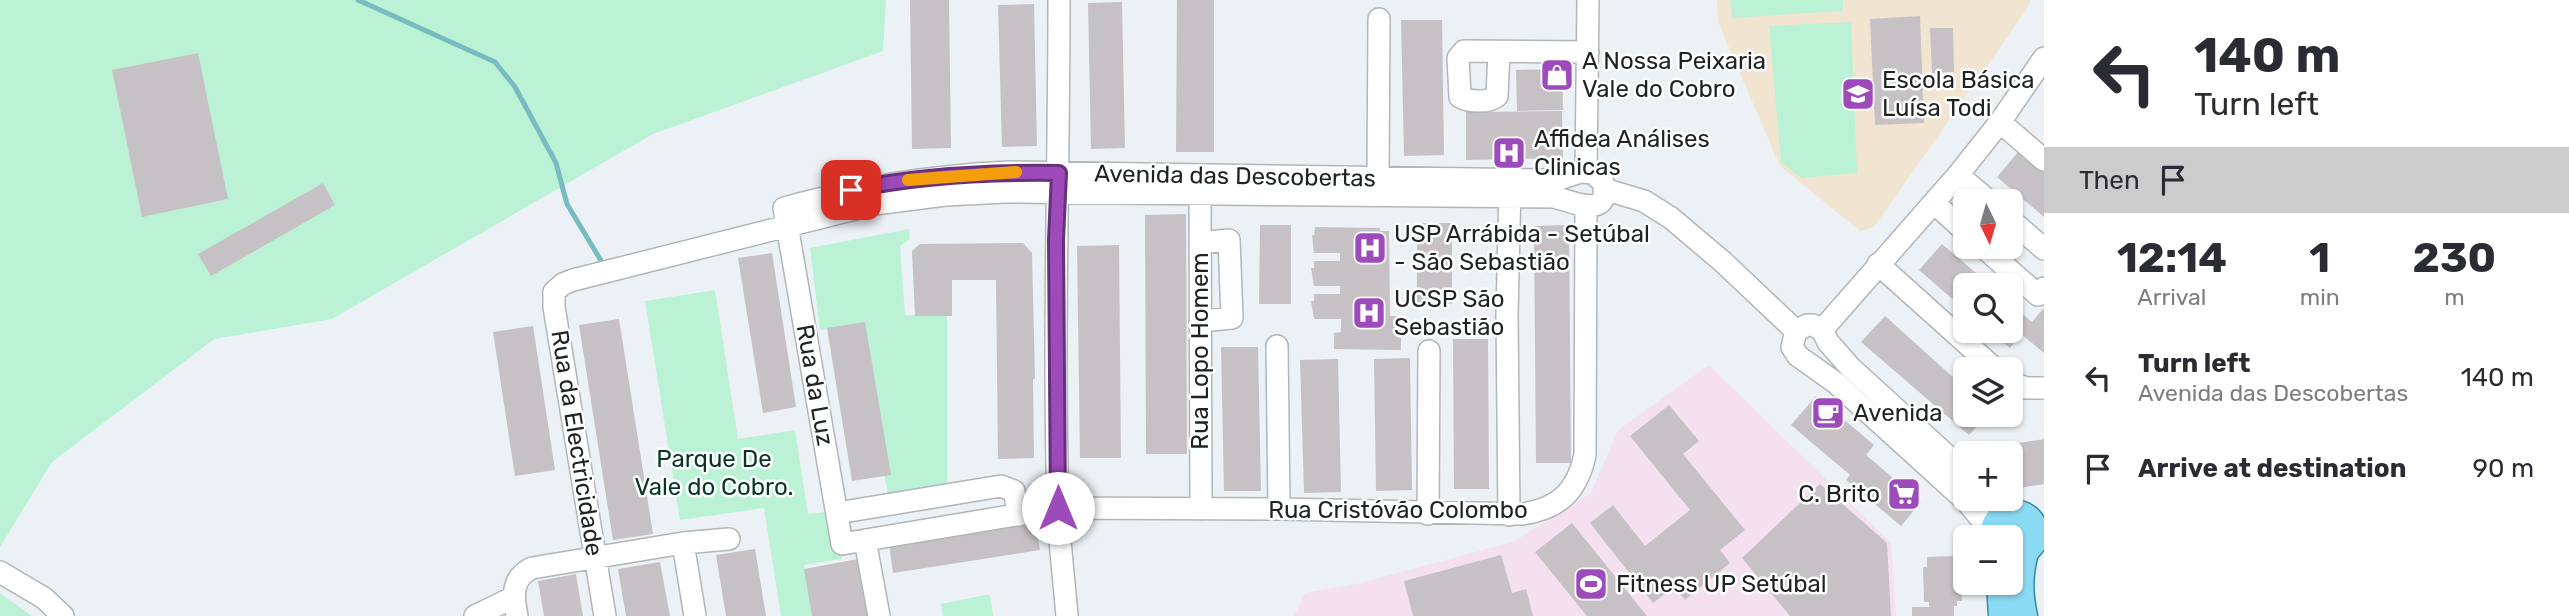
<!DOCTYPE html>
<html lang="en">
<head>
<meta charset="utf-8">
<style>
  body { margin:0; font-family:Rubik,sans-serif; background:#f7f7f7; color:#2b2b33; height:100vh; display:flex; flex-direction:column; font-size:26px; white-space:nowrap }
  * { box-sizing:border-box; margin:0 }
  p { font-size:23px; color:#7c7c81 }
  .icon { flex:none; width:38px; height:38px; fill:none; stroke:currentColor; stroke-width:2; stroke-linecap:round; stroke-linejoin:round }
  .map { position:relative; flex:1; overflow:hidden }
  .details { display:flex; flex-direction:column; background:#fff; width:525px }
  .details>* { flex:none }
  .top-card { background:#fff; color:#2b2b33; overflow:hidden }
  .needle { width:46px; rotate:175deg }
  .tools { position:absolute; left:1953px; top:189px; display:grid; gap:14px }
  .tools a { display:grid; place-items:center; width:70px; height:70px; border-radius:10px; background:#fff; box-shadow:0 2px 5px #0004; font-size:35px }
  .pin { position:absolute; display:grid; place-items:center; width:60px; height:60px; color:#fff; margin:-30px; border-radius:14px; box-shadow:0 4px 10px #0006 }
  .me { position:absolute; width:77px; margin:-38px; rotate:0deg; stroke-linejoin:round; filter:drop-shadow(0 0 5px #0008) }
  .turn { display:flex; align-items:center; gap:24px; height:147px; padding:0 35px; font-size:32px }
  .turn .icon { width:91px; height:91px; stroke-width:2.5 }
  .turn b { display:block; font-size:49px; line-height:60px }
  .then { display:flex; align-items:center; height:66px; padding:0 35px; background:#0003; gap:14px; font-size:26px }
  .eta { display:flex; justify-content:space-evenly; align-items:center; height:119px; text-align:center }
  .eta b { font-size:42px; font-weight:700; line-height:49px }
  ul { padding:0; list-style:none }
  li { display:flex; align-items:center; gap:21px; height:91px; padding:0 35px }
  li div { flex:1 }
  li b { display:block; font-size:26px }
  li em { font-style:normal }
  main { display:flex; flex:1; min-height:0 }
  .map>svg:first-child { display:block }
  .commercial { fill:#f4e0ef }
  .education { fill:#f1e5d1 }
  .green { fill:#bbf2d5 }
  .lines { fill:none; stroke-linecap:round; stroke-linejoin:round }
  .stream { stroke:#78bcc2; stroke-width:5 }
  .building { fill:#c6c1c5 }
  .minor-casing { stroke:#b1b6ba; stroke-width:24 }
  .major-casing { stroke:#328aa5; stroke-width:29 }
  .minor { stroke:#fff; stroke-width:21 }
  .major { stroke:#8bdaf4; stroke-width:26 }
  .route-casing { stroke:#66317a; stroke-width:18 }
  .route { stroke:#9d4bbb; stroke-width:12 }
  .slow { stroke:#f59e0b; stroke-width:12 }
  .labels { text-anchor:middle; stroke-width:5; stroke-linejoin:round; paint-order:stroke }
  .poi-label { font-size:24px; fill:#1f2122; stroke:#fdfeff; text-anchor:start }
  .street-label { font-size:24px; fill:#1f2122; stroke:#fdfeff }
  .park-label { font-size:24px; fill:#083624; stroke:#fdfeff }
</style>
</head>
<body>
<main>
<div class="map">
<svg width="2044" height="616" viewBox="0 0 2044 616">
  <rect width="100%" height="100%" fill="#ecf1f5"/>
  <path class="commercial" d="M1709 365 1891 543 1896 616H1294L1305 593 1356 584 1513 542 1591 493 1618 430Z"/>
  <path class="education" d="M1717 0H2030L2029 6 1874 227 1860 231 1780 166 1718 22Z"/>
  <path class="green" d="M0 0H886L883 51 653 134 332 319 214 339 52 462 0 547Z
    M1730 0H1843V11L1732 18Z
    M1851 22 1857 173 1801 178 1781 162 1769 26Z
    M909 229 910 239 900 246 905 315 947 316V487L888 495 857 326 820 330 810 248Z
    M715 290 738 439 795 430 808 514 834 511 842 559 804 565 812 616H781L764 508 680 520 645 301Z
    M0 593 32 616H0Z
    M990 594 993 616H943L941 604Z"/>
  <g class="lines">
    <path class="stream" d="M358 0 495 62 515 87 556 163 567 204 603 264"/>
  </g>
  <path class="building" d="M910 0H949L951 148 912 149Z
    M1177 0H1214V152H1176Z
    M1122 2 1125 148 1091 149 1088 3Z
    M1034 4 1037 146 1002 147 998 5Z
    M1920 16 1924 123 1875 125 1870 19Z
    M1401 20H1442L1444 155 1404 156Z
    M1930 28H1953L1954 72 1932 73Z
    M198 53 228 199 142 217 112 70Z
    M1562 69 1563 110 1517 111 1516 70Z
    M1562 111 1563 158 1466 160V112Z
    M2019 151 2044 172V217L1997 177Z
    M323 183 335 205 211 276 198 254Z
    M1186 214 1187 454H1146L1145 215Z
    M1417 223H1452V304L1417 303Z
    M1260 225H1291V304H1259Z
    M1569 225 1571 463H1536L1534 226Z
    M1315 227 1380 228V231H1389L1390 316H1401V350L1334 349V333L1341 332V319H1314L1311 301H1314V294H1340V286H1314L1311 268H1314V261H1340V253H1314L1312 235H1314Z
    M1023 243 1032 253 1035 379H1033L1034 458 998 459 996 280H952V316H915L912 251 920 244Z
    M1942 244 1990 285H1965V310L1919 270Z
    M1119 245 1121 458H1080L1077 246Z
    M772 253 796 407 763 413 738 258Z
    M2011 304 2032 322 2044 308V353L2021 334 2010 348 1989 331H2011Z
    M1885 316 1965 388V415H1988L1969 435 1861 342Z
    M619 319 653 534 613 540 579 325Z
    M865 322 891 475 852 481 827 328Z
    M533 326 555 470 515 476 493 332Z
    M1453 339H1488L1489 489H1454Z
    M1221 347H1258L1261 491H1224Z
    M1410 358 1412 490 1376 491 1374 359Z
    M1338 359 1341 492 1304 493 1300 360Z
    M1816 396 1874 445 1866 455 1921 502 1901 526 1846 480 1850 475 1791 425Z
    M1669 405 1699 441 1683 454 1745 530 1720 550 1730 563 1685 600 1674 587 1653 603 1590 523 1613 505 1645 546 1690 510 1630 436Z
    M2044 439V484L2013 489 2011 453H2008L2007 445Z
    M1820 484 1887 543 1891 616H1790L1742 558Z
    M1035 520 1040 550 893 573 889 543Z
    M1572 523 1647 616H1587L1535 552Z
    M755 549 766 616H726L716 555Z
    M1501 555 1512 593 1526 589 1533 616H1413L1404 581Z
    M1956 556V567H1960L1962 601H1957V606H1954V616H1912V607H1929V602H1924L1923 567H1927V557Z
    M858 559 868 616H812L804 569Z
    M660 562 670 616H626L618 569Z
    M576 574 583 616H544L538 581Z"/>
  <g class="lines">
    <defs>
      <path id="minor" d="M1059 0C1059 168 1053 337 1058 505 1059 542 1064 579 1067 616
        M1499 52 1497 96C1489 103 1469 102 1460 97L1458 58 1464 51 1588 52
        M2000 122 2044 160
        M1586 172 1588 0
        M1958 175 1989 201
        M1378 178 1379 19
        M1604 189 1644 201 1671 218 1723 262 1796 331
        M1200 194 1201 509
        M1934 203 1965 231
        M2011 220 2044 249
        M1200 243 1229 240 1232 318 1200 321
        M1983 247 2038 295 2044 288
        M1878 264 1995 369
        M1822 330 1958 175 2000 122 2044 58
        M1277 346 1279 509
        M2011 382 2026 388H2044
        M1965 472 1850 367 1828 342 1822 330 1813 325H1807L1796 331 1792 347 1798 356 1836 383 1967 502 1993 533
        M1994 499 2014 513
        M837 513 1001 486 1014 491 1019 515
        M1428 514 1429 351
        M1509 515 1507 315 1510 185
        M865 540 879 616
        M683 543 695 616
        M0 572 44 598 63 616
        M475 616 514 597
        M517 616C513 596 511 578 532 568L683 543 729 539
        M605 616 554 307V292L563 284 573 280 875 204 945 195 1006 192 1554 197C1571 201 1612 221 1603 182L1593 173 1580 172 1562 178 1543 180 1009 172C928 176 861 187 784 208L792 254 842 544 1058 508 1279 509 1522 514C1558 509 1577 492 1585 455L1586 207"/>
      <path id="major" d="M1993 537C1993 523 2000 515 2014 513 2030 515 2036 525 2035 540L2025 552 2011 555
        M2000 583 2002 616
        M2024 616C2019 593 2019 575 2025 552"/>
    </defs>
    <use href="#minor" class="minor-casing"/>
    <use href="#major" class="major-casing"/>
    <use href="#minor" class="minor"/>
    <use href="#major" class="major"/>
  </g>
  <g class="lines">
    <defs>
      <path id="route" d="M851 190C920 175 989 172 1059 173L1056 240 1058 508"/>
    </defs>
    <use href="#route" class="route-casing"/>
    <use href="#route" class="route"/>
    <path class="slow" d="M908 180 1016 172"/>
  </g>
  <defs>
    <symbol id="shop-square" viewBox="-11 -11 22 22"><rect x="-9" y="-9" width="18" height="18" rx="4" fill="#9d4bbb" stroke="#fdfeff"/><path d="M-5-2.5h2.3a2.7 3.5 0 0 1 5.4 0H5L5.5 6h-11ZM-1.5-2.5h3a1.5 2.3 0 0 0-3 0Z" fill="#fff"/></symbol>
    <symbol id="school-square" viewBox="-11 -11 22 22"><rect x="-9" y="-9" width="18" height="18" rx="4" fill="#9d4bbb" stroke="#fdfeff"/><path d="M0-5L7-2L0 1L-7-2ZM-4 1L0 2.5L4 1V4Q0 6-4 4Z" fill="#fff"/></symbol>
    <symbol id="hospital-square" viewBox="-11 -11 22 22"><rect x="-9" y="-9" width="18" height="18" rx="4" fill="#9d4bbb" stroke="#fdfeff"/><path d="M-5-5h3v3.5h4V-5h3V5h-3V1.5h-4V5h-3Z" fill="#fff"/></symbol>
    <symbol id="cafe-square" viewBox="-11 -11 22 22"><rect x="-9" y="-9" width="18" height="18" rx="4" fill="#9d4bbb" stroke="#fdfeff"/><path d="M-5.5-4.5H6V0H3Q3 3.5 0 3.5H-2.5Q-5.5 3.5-5.5 0ZM3-3.2v2h1.7v-2ZM-6 4.5H4V6H-6Z" fill="#fff"/></symbol>
    <symbol id="supermarket-square" viewBox="-11 -11 22 22"><rect x="-9" y="-9" width="18" height="18" rx="4" fill="#9d4bbb" stroke="#fdfeff"/><path d="M-6-5.5h2.5l.6 2H6L4.5 2H-2.5L-4.4-4H-6ZM-1.5 3.2a1.3 1.3 0 1 0 .1 0ZM3 3.2a1.3 1.3 0 1 0 .1 0Z" fill="#fff"/></symbol>
    <symbol id="stadium-square" viewBox="-11 -11 22 22"><rect x="-9" y="-9" width="18" height="18" rx="4" fill="#9d4bbb" stroke="#fdfeff"/><path d="M0-5a6.5 5 0 1 0 0 10a6.5 5 0 1 0 0-10ZM-3.5-1.8h7v3.6h-7Z" fill="#fff"/></symbol>
  </defs>
  <g fill-rule="evenodd">
    <use href="#shop-square" x="1538" y="56" width="38" height="38"/>
    <use href="#school-square" x="1839" y="75" width="38" height="38"/>
    <use href="#hospital-square" x="1490" y="134" width="38" height="38"/>
    <use href="#hospital-square" x="1351" y="229" width="38" height="38"/>
    <use href="#hospital-square" x="1350" y="294" width="38" height="38"/>
    <use href="#cafe-square" x="1809" y="394" width="38" height="38"/>
    <use href="#supermarket-square" x="1885" y="475" width="38" height="38"/>
    <use href="#stadium-square" x="1572" y="565" width="38" height="38"/>
  </g>
  <g class="labels">
    <g class="poi-label">
      <text x="1582" y="69">A Nossa Peixaria<tspan x="1582" dy="28">Vale do Cobro</tspan></text>
      <text x="1882" y="88">Escola Básica<tspan x="1882" dy="28">Luísa Todi</tspan></text>
      <text x="1534" y="147">Affidea Análises<tspan x="1534" dy="28">Clinicas</tspan></text>
      <text x="1394" y="242">USP Arrábida - Setúbal<tspan x="1394" dy="28">- São Sebastião</tspan></text>
      <text x="1394" y="307">UCSP São<tspan x="1394" dy="28">Sebastião</tspan></text>
      <text x="1853" y="421">Avenida</text>
      <text x="1880" y="502" text-anchor="end">C. Brito</text>
      <text x="1616" y="592">Fitness UP Setúbal</text>
    </g>
    <g class="street-label">
      <text transform="translate(1235 176) rotate(1)" y="8">Avenida das Descobertas</text>
      <text transform="translate(1200 351) rotate(-90)" y="8">Rua Lopo Homem</text>
      <text transform="translate(815 385) rotate(80)" y="8">Rua da Luz</text>
      <text transform="translate(577 443) rotate(81)" y="8">Rua da Electricidade</text>
      <text x="1398" y="518">Rua Cristóvão Colombo</text>
    </g>
    <g class="park-label">
      <text x="714" y="467">Parque De<tspan x="714" dy="28">Vale do Cobro.</tspan></text>
    </g>
  </g>
</svg>
<div class="tools">
<a><svg class="needle" viewBox="-14 -14 28 28"><path d="M0-13l5 13h-10z" fill="#e53935"/><path d="M0 13l5-13h-10z" fill="#7c7c81"/></svg></a>
<a><svg class="icon" aria-label="search" viewBox="0 0 24 24"><circle cx="10" cy="10" r="6"/><path d="M15 15l6 6"/></svg></a>
<a><svg class="icon" aria-label="layers" viewBox="0 0 24 24"><path d="M12 4l9 5-9 5-9-5zM3 14l9 5 9-5"/></svg></a>
<a>+</a>
<a>−</a>
</div>
<div class="pin" style="left:851px;top:190px;background:#d93025"><svg class="icon" aria-label="arrive" viewBox="0 0 24 24"><path d="M6 21V4h12l-3 4 3 4H6"/></svg></div>
<svg class="me" style="left:1058px;top:508px" viewBox="-20 -20 40 40"><circle r="19" fill="#fff"/><path d="M0-13L10 11 0 6-10 11z" fill="#9d4bbb"/></svg>
</div>
<section class="details">
<div class="top-card">
<div class="turn"><svg class="icon" aria-label="left" viewBox="0 0 24 24"><path d="M17 20v-9H6M10 6l-5 5 5 5"/></svg><div><b>140 m</b>Turn left</div></div>
<div class="then">Then<svg class="icon" aria-label="arrive" viewBox="0 0 24 24"><path d="M6 21V4h12l-3 4 3 4H6"/></svg></div>
</div>
<div class="eta">
<div><b>12:14</b><p>Arrival</p></div>
<div><b>1</b><p>min</p></div>
<div><b>230</b><p>m</p></div>
</div>
<ul>
<li><svg class="icon" aria-label="left" viewBox="0 0 24 24"><path d="M17 20v-9H6M10 6l-5 5 5 5"/></svg><div><b>Turn left</b><p>Avenida das Descobertas</p></div><em>140 m</em></li>
<li><svg class="icon" aria-label="arrive" viewBox="0 0 24 24"><path d="M6 21V4h12l-3 4 3 4H6"/></svg><div><b>Arrive at destination</b></div><em>90 m</em></li>
</ul>
</section>
</main>
</body>
</html>
